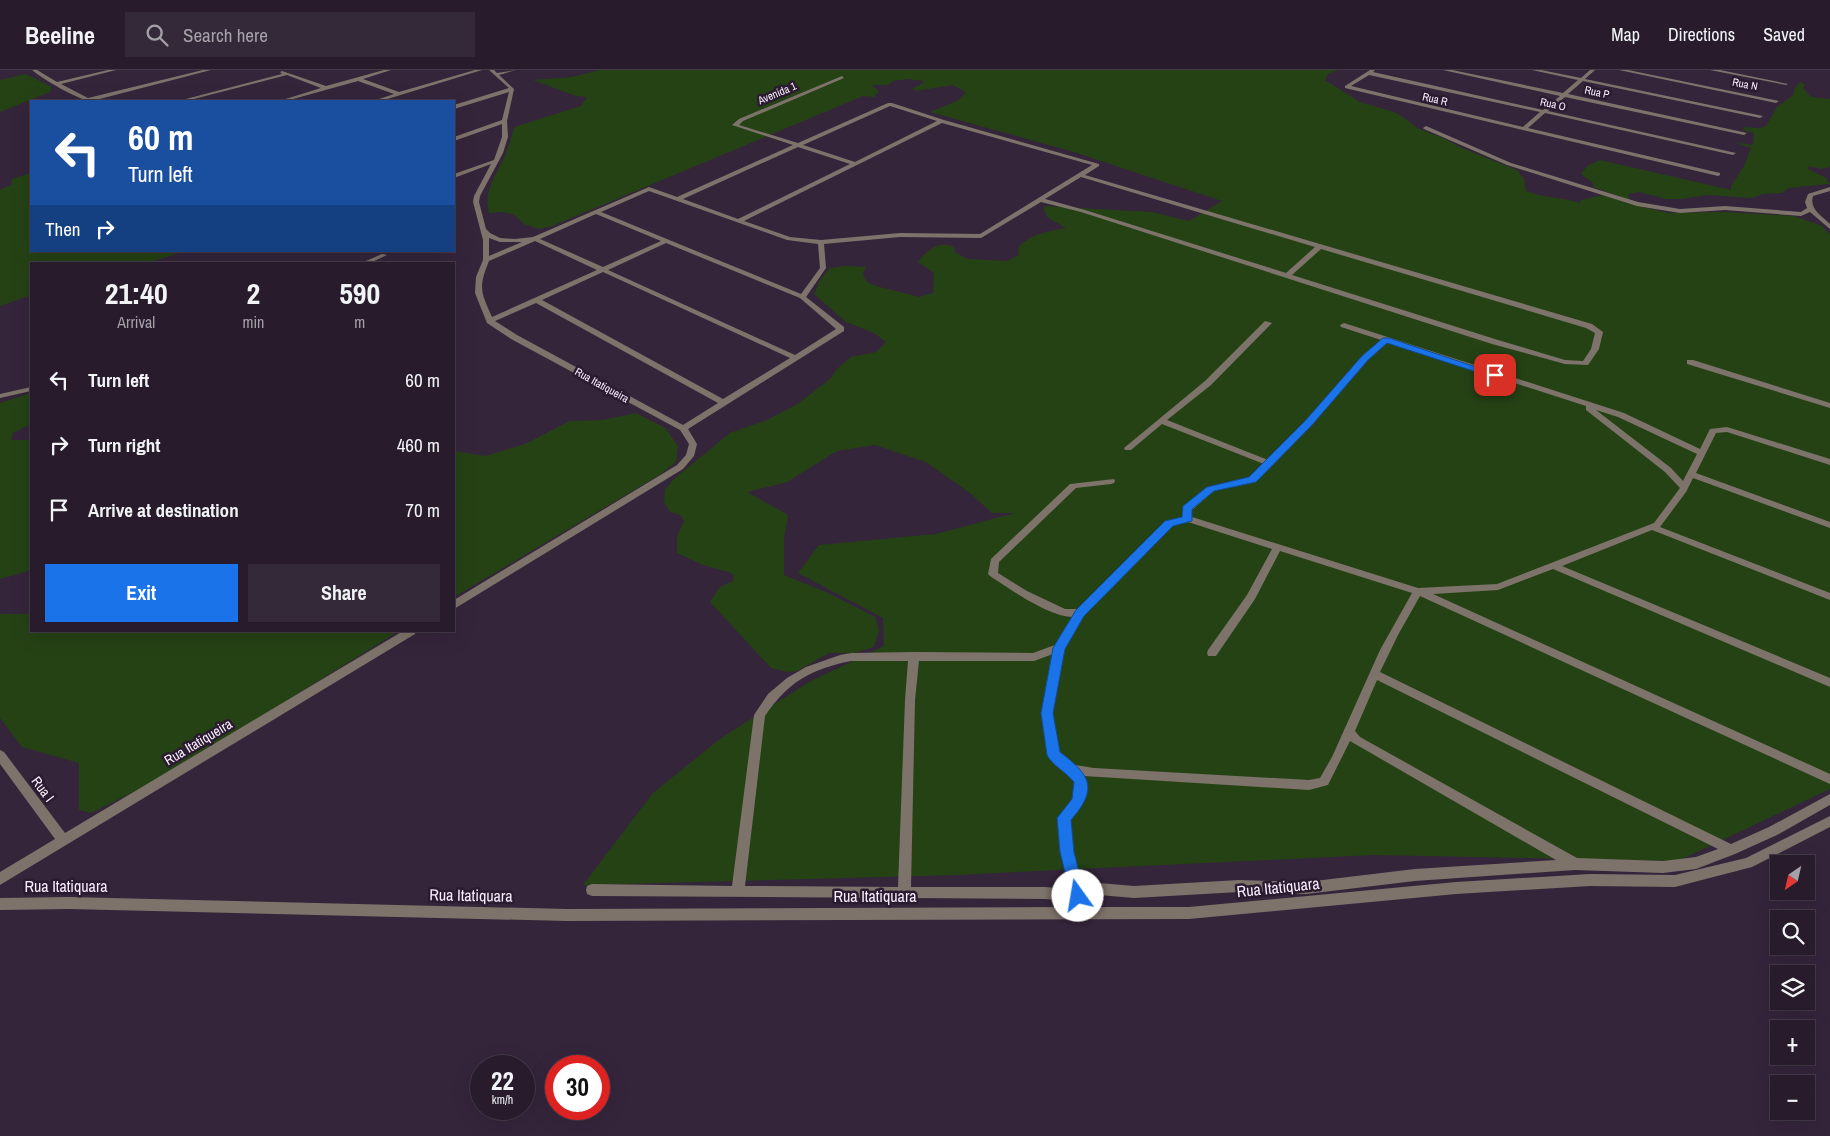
<!DOCTYPE html>
<html lang="en">
<head>
<meta charset="utf-8">
<style>
  body { margin:0; font-family:"Archivo Narrow",sans-serif; background:#342938; color:#f1f3f6; height:100vh; display:flex; flex-direction:column; font-size:19px; white-space:nowrap }
  * { box-sizing:border-box; margin:0 }
  p { font-size:16px; color:#a5a1a9 }
  .icon { flex:none; width:28px; height:28px; fill:none; stroke:currentColor; stroke-width:2; stroke-linecap:round; stroke-linejoin:round }
  .map { position:relative; flex:1; overflow:hidden }
  .sheet { position:absolute; left:30px; top:192px; width:425px; height:370px; display:flex; flex-direction:column; background:#281c2c; border-radius:0px; box-shadow:0 5px 20px #0002,0 0 0 1px #443a48 }
  .sheet>* { flex:none }
  .top-card { position:absolute; left:30px; top:30px; width:425px; height:152px; border-radius:0px; box-shadow:0 5px 20px #0002,0 0 0 1px #443a48; background:#1a4fa0; color:#fff; overflow:hidden }
  .needle { width:32px; rotate:214deg }
  .buttons { position:absolute; left:1770px; top:785px; display:grid; gap:10px }
  .buttons a { display:grid; place-items:center; width:45px; height:45px; border-radius:0px; background:#281c2c; box-shadow:0 5px 20px #0002,0 0 0 1px #443a48; font-size:25px }
  .speed { position:absolute; left:470px; top:985px; display:flex; gap:10px; font-size:25px; font-weight:700; text-align:center }
  .speed>* { display:grid; place-content:center; width:65px; height:65px; border-radius:50%; background:#281c2c; box-shadow:0 5px 20px #0002,0 0 0 1px #443a48; line-height:1 }
  .speed small { font-size:12px; font-weight:400 }
  .speed .limit { border:8px solid #d22; background:#fff; color:#111 }
  .pin { position:absolute; display:grid; place-items:center; width:42px; height:42px; color:#fff; margin:-21px; border-radius:10px; box-shadow:0 2px 8px #0006 }
  .me { position:absolute; width:55px; margin:-28px; rotate:347deg; stroke-linejoin:round; filter:drop-shadow(0 0 4px #0008) }
  .turn { display:flex; align-items:center; gap:18px; height:105px; padding:0 15px; font-size:22px }
  .turn .icon { width:65px; height:65px; stroke-width:2.5 }
  .turn b { display:block; font-size:35px; line-height:42px }
  .then { display:flex; align-items:center; height:48px; padding:0 15px; background:#0003; gap:10px; font-size:19px }
  .eta { display:flex; justify-content:space-evenly; align-items:center; height:85px; text-align:center }
  .eta b { font-size:30px; font-weight:700; line-height:35px }
  .primary-button { display:flex; gap:10px; margin-top:auto; padding:10px 15px }
  .primary-button a { flex:1; height:58px; border-radius:0px; background:#1a73e8; color:#fff; font-size:20px; font-weight:700; line-height:58px; text-align:center }
  .primary-button a+a { background:#342938; color:#f1f3f6 }
  ul { padding:0; list-style:none }
  li { display:flex; align-items:center; gap:15px; height:65px; padding:0 15px }
  li div { flex:1 }
  li b { display:block; font-size:19px }
  li em { font-style:normal }
  header { display:flex; align-items:center; gap:30px; box-sizing:border-box; height:70px; padding:0 25px; background:#281c2c; border-bottom:1px solid #443a48 }
  header strong { font-size:24px }
  nav { display:flex; gap:28px; margin-inline-start:auto; font-size:18px }
  .search { width:350px; height:45px; background:#342938; display:flex; align-items:center; gap:12px; box-sizing:border-box; padding:0 18px; border-radius:0px; color:#a5a1a9; font-size:19px }
  .map>svg:first-child { display:block }
  .green { fill:#254215 }
  .lines { fill:none; stroke-linecap:round; stroke-linejoin:round }
  .minor { fill:#7e736a; fill-rule:evenodd }
  .route { fill:#1a73e8; stroke:#114b97 }
  .labels { text-anchor:middle; stroke-width:5; stroke-linejoin:round; paint-order:stroke }
  .far-street-label { font-size:11px; fill:#f9eefd; stroke:#2b1b30 }
  .street-label { font-size:14px; fill:#f9eefd; stroke:#2b1b30 }
  .near-street-label { font-size:16px; fill:#f9eefd; stroke:#2b1b30 }
</style>
</head>
<body>
<header>
<strong>Beeline</strong>
<div class="search"><svg class="icon" aria-label="search" viewBox="0 0 24 24"><circle cx="10" cy="10" r="6"/><path d="M15 15l6 6"/></svg>Search here</div>
<nav><a>Map</a><a>Directions</a><a>Saved</a></nav>
</header>
<div class="map">
<svg width="1830" height="1066" viewBox="0 0 1830 1066">
  <rect width="100%" height="100%" fill="#35253b"/>
  <path class="green" d="M600 0H1338L1328 4 1325 10 1360 32 1394 42 1403 47 1417 58 1443 68 1462 78 1517 100 1524 109 1526 121C1544 128 1562 127 1580 133L1581 130 1604 125 1630 134 1669 143 1726 142 1794 146 1822 156 1830 165V719L1678 791 1373 785 956 805 583 815 653 723 721 668 809 612 884 576 883 548 798 503 819 475 936 464 1015 443H992L970 423 926 392 875 375 837 381 787 412 747 422 788 445 784 469V505L826 522 875 547 879 560 874 577 854 583H829L797 601 787 602 771 598 710 532 720 517 733 511 734 506 731 503 703 495 677 483V466L684 451 680 445 670 442 664 432 665 419 675 408 730 363 767 350 799 333 829 310 838 298 851 287 876 282 886 272 874 263 846 252 814 224 820 210 830 198 846 196 866 197 863 204 866 211 876 216 919 227 933 223 934 203 918 192C927 180 939 170 954 177L955 182 968 189 1007 191 1019 185 1018 178C1029 164 1049 161 1066 158L1047 147 1043 136 1152 142 1189 151 1222 131 1074 82 930 42 959 30 966 22 953 15 916 21 912 19 920 15 924 11 908 9 893 11 888 15H871L879 21 874 27 863 26 552 156 539 159 524 154 513 144 501 142 489 143C483 116 499 104 507 80 510 73 512 64 514 57L581 36 587 27 576 26 533 10 571 7Z
    M26 4 52 17 50 22 0 42V10Z
    M1800 12 1805 14 1803 18 1811 27 1830 29V94L1829 97 1821 99 1809 96 1808 99 1826 108 1830 114 1788 118 1782 123 1763 124 1752 128 1707 125 1682 129H1666L1639 122 1628 124 1630 130 1593 117V113L1581 104 1587 96 1600 90 1731 120V116L1744 96 1751 78 1734 72 1753 75 1754 63 1742 60 1745 57 1759 58 1766 56 1777 37 1793 25 1795 18Z
    M31 103V181H186L154 191 139 194H31V225L0 236V120L11 115 12 109Z
    M31 323V354L13 363 11 370H31V500L0 509V333Z
    M636 343 665 358 678 376 676 392 661 404 454 527V381L485 386 525 374 570 351 603 350Z
    M0 544H31V561H399L158 710 91 743 79 740V693L22 677 0 648Z"/>
  <g class="lines">
    <path class="minor" d="M32 0H37L57 12 108 0H116L61 14 88 28 203 0H211L92 31C79 31 43 9 32 0Z
      M384 0H391L363 9 399 22 475 0H482L381 31H373L394 24 358 11 286 31H279L321 18 287 5 186 31H178L282 4 280 2 282 1 326 16Z
      M489 0H494L497 3 516 0 499 5 514 19 507 51 508 67 503 83 480 126 479 132 486 159 490 163 500 168 515 169 533 167 649 117 677 127 793 75 732 55 739 49 842 6 844 8 743 51 739 55 798 73 888 33H892L944 50 1099 94V96L1085 105 1592 254 1603 262 1599 279 1588 295 1565 294 1492 274 1081 142 1041 132 981 168 900 167 824 174 826 198 806 227 844 257V261L688 359 697 374 694 386 683 399 454 539V530L677 395 686 385 689 374 680 360 511 269 487 253 475 223 476 207 483 190V170L473 132 474 126 491 94 454 108V104L494 90 502 67V54L454 71V67L502 50 509 22 454 39V35L509 18ZM890 36 937 51 855 92 803 75ZM942 53 1092 95 980 164 900 163 821 170 790 167 744 151ZM798 77 850 94 738 149 683 129ZM1081 107 1315 177 1286 203 1085 140 1045 129ZM649 121 787 170 818 174 820 198 801 224 601 142ZM596 144 661 171 603 197 540 169ZM489 168 500 172H522L489 186ZM535 171 597 200 492 247C481 222 478 218 489 191ZM666 173 800 228 836 259 795 285 608 200ZM1321 179 1586 258 1595 263 1591 279 1583 291 1565 290 1498 270 1292 205ZM603 202 790 288 723 329 542 230ZM536 233 718 333 683 355 517 265 495 251Z
      M1370 0H1375L1373 2 1543 40 1560 26 1443 0H1452L1563 23 1578 10 1532 0H1541L1581 8 1590 0H1595L1585 9 1763 46 1760 48 1583 11 1568 24 1747 63 1744 65 1565 27 1548 41 1736 83 1733 85 1545 43 1528 58 1720 103V105L1718 106 1345 18V16ZM1369 5 1540 42 1523 57 1351 16Z
      M1619 0H1628L1779 31 1776 33Z
      M1710 0H1720L1788 14 1786 15Z
      M1426 56 1511 93 1638 132 1680 139 1725 136 1801 142 1807 138 1805 132 1808 124 1830 117V121L1813 126C1809 139 1822 146 1830 154V159L1810 142 1801 146 1725 140 1680 143 1637 136 1507 95 1424 59 1423 58Z
      M382 184 387 185 368 194H359Z
      M1265 251 1272 253 1211 315 1167 350 1268 390 1306 351 1362 286 1381 270 1341 257 1340 255 1344 253 1624 343 1700 379 1710 359 1727 357 1830 389V395L1727 362 1716 363 1696 403 1830 452V458L1693 408 1686 422 1660 457 1830 523V530L1652 460 1562 496 1830 608V617L1553 499 1498 520 1433 524 1830 704V714L1420 526 1398 565 1380 602 1731 774 1769 757 1830 724V735L1777 765 1735 784 1696 799 1663 803 1575 800 1415 811 1306 824 1239 822 1134 828 1099 825 1082 830 1079 837H1189L1456 812 1590 804 1675 805 1746 788 1830 746V757L1752 797 1675 817 1590 816 1456 824 1189 849 567 851 69 839 0 840V828L69 827 567 839 1066 837 1069 831 1045 829 908 828 904 830 900 828 592 826 587 824 586 820 587 816 592 814 732 816 754 645 768 624 787 608 806 597 840 585 851 583 914 582 1033 583 1055 575 1073 547C1049 547 1010 519 990 506L988 504 991 489 1070 414 1114 409 1115 411 1114 413 1111 414 1076 418 999 492 998 503 1027 521 1065 539H1077L1166 452 1183 447 1184 437 1208 417 1250 408 1264 394 1162 354 1131 380H1125L1124 378 1205 311ZM1387 272 1586 336V340L1665 402 1680 418 1654 453 1497 514 1418 518 1192 447V440L1214 421 1256 412 1312 355 1368 290ZM1596 340 1618 347 1697 384 1683 411 1671 398ZM1188 452 1272 479 1247 525 1208 580 1207 583 1208 586H1216L1255 529 1280 481 1412 523 1380 580 1332 687 1320 708 1309 710 1094 698 1075 695 1058 683 1053 643 1064 578 1084 546 1172 456ZM1053 584 1041 643 1047 685 1049 688 1068 702 1075 712 1073 729 1058 748 1061 782 1070 819 1045 817H911L915 630 919 591H1034ZM851 591H908L905 630 898 817 745 816 765 646C788 612 811 599 851 591ZM1377 610 1718 779 1696 787 1663 791 1577 788 1360 667 1355 661ZM1350 671 1556 790 1415 799 1306 812 1239 810 1134 816 1099 813 1083 819 1073 782 1070 749C1080 738 1094 722 1084 706L1309 720 1328 715Z
      M1687 290H1693L1830 333V338L1687 294Z
      M31 317V321L0 328V324Z
      M403 561H416L415 564 0 815V802L55 769 0 694V680L4 682 65 763Z"/>
  </g>
  <path class="route" d="M1383 268H1389L1500 305 1498 307H1492L1387 273 1368 290 1312 355 1256 412 1214 421 1192 439V451L1173 456 1084 546 1065 579 1053 643 1060 682C1090 705 1099 718 1071 750L1074 782 1085 826 1083 831 1078 833 1072 831 1060 782 1057 748 1072 729 1074 712C1066 702 1052 695 1047 685L1041 643 1053 578 1076 540 1165 451 1182 447 1183 436 1207 417 1249 407 1305 351 1362 286Z"/>
  <g class="labels">
    <g class="far-street-label">
      <text transform="translate(1745 14) rotate(11)" y="4">Rua N</text>
      <text transform="translate(1597 22) rotate(12)" y="4">Rua P</text>
      <text transform="translate(777 23) rotate(-23)" y="4">Avenida 1</text>
      <text transform="translate(1435 29) rotate(13)" y="4">Rua R</text>
      <text transform="translate(1553 34) rotate(12)" y="4">Rua O</text>
      <text transform="translate(602 315) rotate(29)" y="4">Rua Itatiqueira</text>
    </g>
    <g class="street-label">
      <text transform="translate(198 672) rotate(-31)" y="5">Rua Itatiqueira</text>
      <text transform="translate(43 719) rotate(53)" y="5">Rua I</text>
    </g>
    <g class="near-street-label">
      <text x="66" y="822">Rua Itatiquara</text>
      <text transform="translate(1278 817) rotate(-6)" y="6">Rua Itatiquara</text>
      <text transform="translate(471 825) rotate(1)" y="6">Rua Itatiquara</text>
      <text x="875" y="832">Rua Itatiquara</text>
    </g>
  </g>
</svg>
<div class="buttons">
<a><svg class="needle" viewBox="-14 -14 28 28"><path d="M0-13l5 13h-10z" fill="#e53935"/><path d="M0 13l5-13h-10z" fill="#a5a1a9"/></svg></a>
<a><svg class="icon" aria-label="search" viewBox="0 0 24 24"><circle cx="10" cy="10" r="6"/><path d="M15 15l6 6"/></svg></a>
<a><svg class="icon" aria-label="layers" viewBox="0 0 24 24"><path d="M12 4l9 5-9 5-9-5zM3 14l9 5 9-5"/></svg></a>
<a>+</a>
<a>−</a>
</div>
<div class="speed"><div>22<small>km/h</small></div><div class="limit">30</div></div>
<div class="pin" style="left:1495px;top:305px;background:#d93025"><svg class="icon" aria-label="arrive" viewBox="0 0 24 24"><path d="M6 21V4h12l-3 4 3 4H6"/></svg></div>
<svg class="me" style="left:1078px;top:826px" viewBox="-20 -20 40 40"><circle r="19" fill="#fff"/><path d="M0-13L10 11 0 6-10 11z" fill="#1a73e8"/></svg>
<div class="top-card">
<div class="turn"><svg class="icon" aria-label="left" viewBox="0 0 24 24"><path d="M17 20v-9H6M10 6l-5 5 5 5"/></svg><div><b>60 m</b>Turn left</div></div>
<div class="then">Then<svg class="icon" aria-label="right" viewBox="0 0 24 24"><path d="M7 20v-9h11M14 6l5 5-5 5"/></svg></div>
</div>
<section class="sheet">
<div class="eta">
<div><b>21:40</b><p>Arrival</p></div>
<div><b>2</b><p>min</p></div>
<div><b>590</b><p>m</p></div>
</div>
<ul>
<li><svg class="icon" aria-label="left" viewBox="0 0 24 24"><path d="M17 20v-9H6M10 6l-5 5 5 5"/></svg><div><b>Turn left</b></div><em>60 m</em></li>
<li><svg class="icon" aria-label="right" viewBox="0 0 24 24"><path d="M7 20v-9h11M14 6l5 5-5 5"/></svg><div><b>Turn right</b></div><em>460 m</em></li>
<li><svg class="icon" aria-label="arrive" viewBox="0 0 24 24"><path d="M6 21V4h12l-3 4 3 4H6"/></svg><div><b>Arrive at destination</b></div><em>70 m</em></li>
</ul>
<div class="primary-button"><a>Exit</a><a>Share</a></div>
</section>
</div>
</body>
</html>
